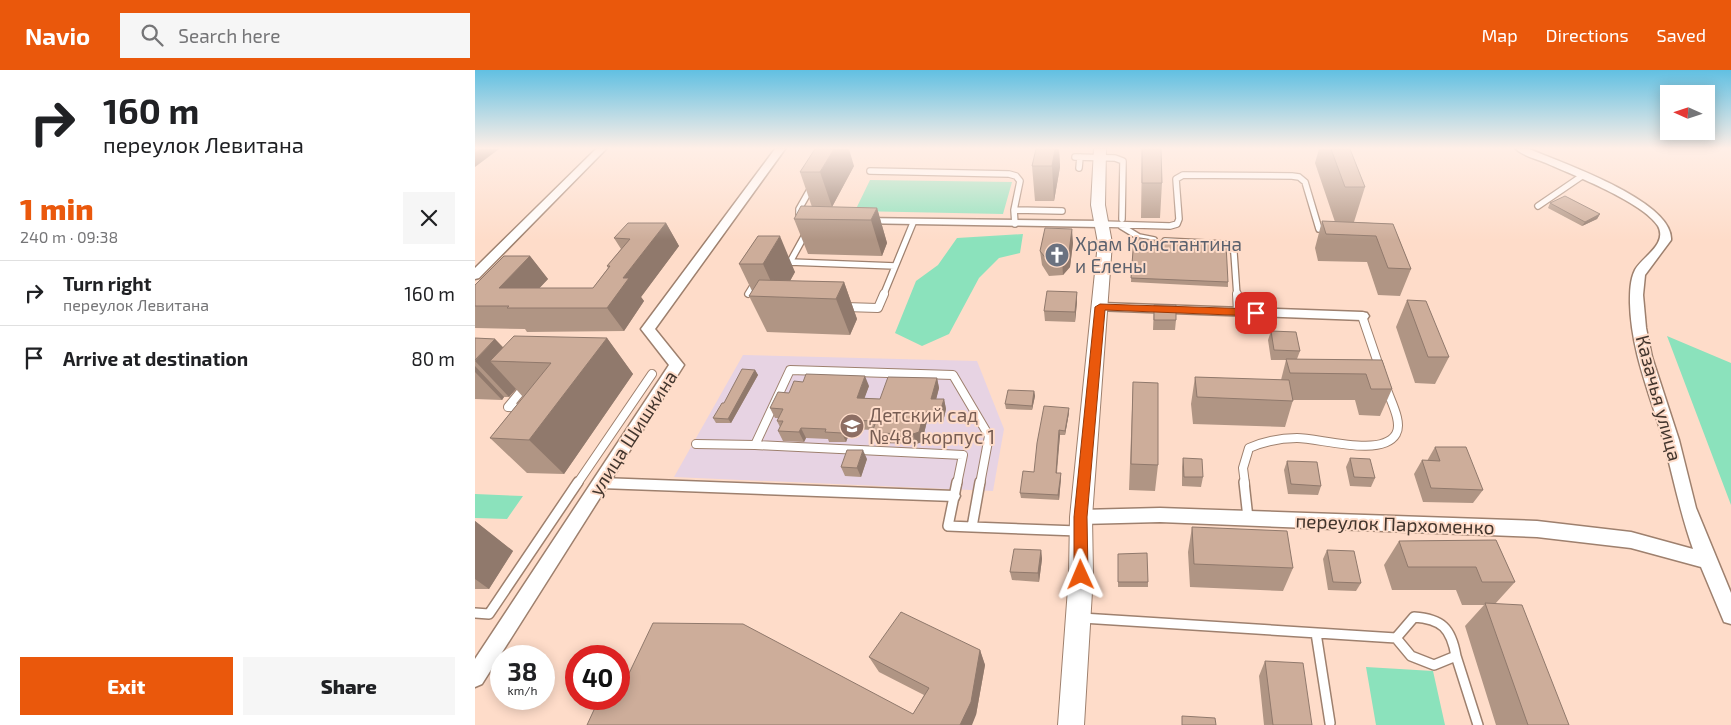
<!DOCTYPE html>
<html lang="en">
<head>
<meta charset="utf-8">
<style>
  body { margin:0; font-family:"Exo 2",sans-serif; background:#f6f6f6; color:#202124; height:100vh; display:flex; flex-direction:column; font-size:19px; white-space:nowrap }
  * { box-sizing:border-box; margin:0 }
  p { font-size:16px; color:#757577 }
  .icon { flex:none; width:28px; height:28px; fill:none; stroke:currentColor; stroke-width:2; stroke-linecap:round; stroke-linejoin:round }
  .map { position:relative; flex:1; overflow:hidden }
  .panel { display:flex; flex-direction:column; background:#fff; width:475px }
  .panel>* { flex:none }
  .banner { background:#fff; color:#202124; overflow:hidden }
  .needle { width:32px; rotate:273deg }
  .fabs { position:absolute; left:1185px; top:15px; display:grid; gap:10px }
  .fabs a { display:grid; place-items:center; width:55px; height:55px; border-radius:0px; background:#fff; box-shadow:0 2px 12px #0003; font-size:25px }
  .speed { position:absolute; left:15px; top:575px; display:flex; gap:10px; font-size:25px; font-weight:700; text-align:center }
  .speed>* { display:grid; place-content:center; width:65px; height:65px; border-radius:50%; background:#fff; box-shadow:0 2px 12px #0003; line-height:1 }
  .speed small { font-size:12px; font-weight:400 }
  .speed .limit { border:8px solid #d22; background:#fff; color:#111 }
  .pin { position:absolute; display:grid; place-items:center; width:42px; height:42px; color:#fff; margin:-21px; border-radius:10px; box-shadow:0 2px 8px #0006 }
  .me { position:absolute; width:55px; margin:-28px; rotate:359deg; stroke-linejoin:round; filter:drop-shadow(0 0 4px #0008) }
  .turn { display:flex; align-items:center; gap:18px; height:105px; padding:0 20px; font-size:22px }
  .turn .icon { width:65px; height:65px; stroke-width:2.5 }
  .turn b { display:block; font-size:35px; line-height:42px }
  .round { display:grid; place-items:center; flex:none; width:52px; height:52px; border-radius:0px; background:#f6f6f6 }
  .overview { display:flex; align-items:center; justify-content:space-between; height:85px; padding:0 20px }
  h1 { font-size:30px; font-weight:800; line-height:38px; color:#ea580c }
  .primary-button { display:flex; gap:10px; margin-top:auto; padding:10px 20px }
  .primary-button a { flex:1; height:58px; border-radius:0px; background:#ea580c; color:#fff; font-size:20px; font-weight:800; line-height:58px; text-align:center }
  .primary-button a+a { background:#f6f6f6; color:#202124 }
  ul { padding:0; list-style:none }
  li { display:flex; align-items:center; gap:15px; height:65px; padding:0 20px; border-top:1px solid #e0e0e0 }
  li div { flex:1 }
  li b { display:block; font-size:19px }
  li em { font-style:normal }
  header { display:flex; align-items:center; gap:30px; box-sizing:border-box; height:70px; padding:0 25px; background:#ea580c; color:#fff }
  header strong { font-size:24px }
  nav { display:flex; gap:28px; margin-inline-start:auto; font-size:18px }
  .search { width:350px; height:45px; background:#f6f6f6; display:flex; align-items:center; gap:12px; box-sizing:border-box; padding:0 18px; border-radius:0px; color:#757577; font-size:19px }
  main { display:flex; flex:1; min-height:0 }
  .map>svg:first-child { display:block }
  .education { fill:#e7d3e3 }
  .green { fill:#8be2bc }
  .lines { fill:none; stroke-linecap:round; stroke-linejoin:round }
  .service-far2-casing { stroke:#9e806e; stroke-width:8 }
  .service-far1-casing { stroke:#9e806e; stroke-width:10 }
  .service-casing { stroke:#9e806e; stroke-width:12 }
  .pedestrian-casing { stroke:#9e806e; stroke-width:3 }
  .minor-casing { stroke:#9e806e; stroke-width:3 }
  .tertiary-casing { stroke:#9e806e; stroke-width:2 }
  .service-far2 { stroke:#fff; stroke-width:5.5 }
  .service-far1 { stroke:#fff; stroke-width:8 }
  .service { stroke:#fff; stroke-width:9 }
  .pedestrian { fill:#fff; fill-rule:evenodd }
  .minor { fill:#fff; fill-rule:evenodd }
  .tertiary { fill:#fff; fill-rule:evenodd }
  .wall { fill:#b09584 }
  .shaded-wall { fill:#90796c }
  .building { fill:#cdad9a; stroke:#90796c }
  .route { fill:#ea580c; stroke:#983908 }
  .labels { text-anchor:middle; stroke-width:4; stroke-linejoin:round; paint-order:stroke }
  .worship-label { font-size:19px; fill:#5b616d; stroke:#fedcc9; text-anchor:start }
  .street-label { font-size:19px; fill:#42352d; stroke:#fedcc9 }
  .education-label { font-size:19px; fill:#785e54; stroke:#fedcc9; text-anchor:start }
</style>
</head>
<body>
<header>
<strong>Navio</strong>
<div class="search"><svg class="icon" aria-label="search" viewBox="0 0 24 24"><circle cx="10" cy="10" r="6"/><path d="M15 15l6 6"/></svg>Search here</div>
<nav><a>Map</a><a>Directions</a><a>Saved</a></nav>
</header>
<main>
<section class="panel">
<div class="banner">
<div class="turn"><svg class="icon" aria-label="right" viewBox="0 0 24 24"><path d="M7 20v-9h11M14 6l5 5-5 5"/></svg><div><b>160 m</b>переулок Левитана</div></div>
</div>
<div class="overview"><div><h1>1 min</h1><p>240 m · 09:38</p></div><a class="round"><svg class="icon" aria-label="close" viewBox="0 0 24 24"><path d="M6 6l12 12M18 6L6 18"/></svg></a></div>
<ul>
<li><svg class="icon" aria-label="right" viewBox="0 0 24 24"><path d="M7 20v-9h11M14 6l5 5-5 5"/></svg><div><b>Turn right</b><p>переулок Левитана</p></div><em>160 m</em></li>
<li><svg class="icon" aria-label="arrive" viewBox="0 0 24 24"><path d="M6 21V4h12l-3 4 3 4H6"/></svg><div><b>Arrive at destination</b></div><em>80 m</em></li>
</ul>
<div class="primary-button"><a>Exit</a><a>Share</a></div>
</section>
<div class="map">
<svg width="1256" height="655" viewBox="0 0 1256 655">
  <rect width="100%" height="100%" fill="#fedcc9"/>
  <path class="education" d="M268 285 502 291 529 359 518 421 199 407Z"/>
  <path class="green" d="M395 110 537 112 528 144 380 141Z
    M548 164 545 183 524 188 504 208 474 264 447 276 420 263 441 211 463 195 482 168Z
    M1192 266 1256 293V435Z
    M0 424 48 426 32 449 0 448Z
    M891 597 958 601 970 655H901Z"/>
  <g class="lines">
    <defs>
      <path id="service-far2" d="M600 87 640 88 648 91 647 149
        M604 98 605 87
        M395 101 534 104 541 106 545 111 539 140 540 154
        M1063 136 1107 106
        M539 140 587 141
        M328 148 324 145V139L337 116
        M626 154 695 156 702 154 704 149 701 109 708 105 817 106 824 107 830 112 844 159
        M646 156 664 167 679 170
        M690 171 750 174 756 176 759 183 762 226
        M315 192 420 196
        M308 193 315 192 331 163
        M273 224 281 211
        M408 226 438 153"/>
      <path id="service-far1" d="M762 224 763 242
        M370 237 403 238 409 224
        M887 246 905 299
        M48 338 33 337 51 315
        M221 374 280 375
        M102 414 177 304
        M482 414 488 385 280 375 315 300 478 305 514 366 505 414
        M770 414 768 398 774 378C790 371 804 368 822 368 845 368 907 388 921 364 928 352 915 330 911 317"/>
      <path id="service" d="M482 412 473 456 497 457 505 412
        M769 412 773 448
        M497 457 603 461
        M0 543 14 544 103 412
        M939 547C967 549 976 558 981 586L959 595 936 586 921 568Z
        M607 548 921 568
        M841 563 855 653
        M981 586 1003 655"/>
      <path id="pedestrian" d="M126 408 479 421 483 422 485 426 483 430 479 431 126 418 122 417 120 413 122 409Z"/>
      <path id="minor" d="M121 79H131L4 208 0 209V198Z
        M300 79H310L180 259 209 295 7 614 0 617V589L194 295 166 259Z
        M1041 79H1054C1085 92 1199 131 1196 170L1170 205 1168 225 1171 258 1177 287 1204 370 1221 438 1256 523V554L1249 552 1226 497 1156 478 1062 467 685 452 606 454 600 452 597 447 600 442 606 440 685 438 1062 451 1156 462 1218 479C1205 443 1198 406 1188 369 1175 324 1156 281 1155 233 1155 222 1155 210 1160 200 1167 187 1193 174 1183 156 1168 132 1098 105 1071 93 1062 89 1048 86 1041 79Z
        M385 148 626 151 632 154 626 157 381 153 379 151 381 149Z
        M625 233 887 242 892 243 894 246 892 249 887 250 620 240 618 237Z"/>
      <path id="tertiary" d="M619 79H631L630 135 637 173 617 447 618 505 609 655H583L594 505 595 447 623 173 616 135Z"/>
    </defs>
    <use href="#service-far2" class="service-far2-casing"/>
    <use href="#service-far1" class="service-far1-casing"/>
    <use href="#service" class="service-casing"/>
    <use href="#pedestrian" class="pedestrian-casing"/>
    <use href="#minor" class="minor-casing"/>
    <use href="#tertiary" class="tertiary-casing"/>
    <use href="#service-far2" class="service-far2"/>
    <use href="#service-far1" class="service-far1"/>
    <use href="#service" class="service"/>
    <use href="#pedestrian" class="pedestrian"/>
    <use href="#minor" class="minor"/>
    <use href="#tertiary" class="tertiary"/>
  </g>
  <path class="wall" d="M561 79H584L585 97 579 131H560L557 96Z
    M667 79H686L687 113 685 148H666Z
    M844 79H875L890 117 879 152 918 154 936 199 925 226 903 225 892 192 843 191 840 178 847 151 860 152 840 93Z
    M379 96 357 137 402 138 412 173 407 186 333 184 319 149 337 137 325 102Z
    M1075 133 1125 144 1122 149 1107 156 1073 138Z
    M191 153 204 176 166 227 169 231 149 261 52 262 50 259 0 258V215L55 186 73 209 64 218H118L133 198 132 196 146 179 139 168Z
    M283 166 320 202 315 211 369 212 382 249 375 265 292 262 274 226 277 221 264 194Z
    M659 167 753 212V217L656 212Z
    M598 173 595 197 588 205 574 206 567 195 565 181Z
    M602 222V232L600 252 570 251 569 241Z
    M932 230 974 287 960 314 940 313 921 257Z
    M679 235 701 250 700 260H678Z
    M796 261 825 281 822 289 907 290 917 319 905 346 884 345 880 330H818L810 357 718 354 716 334 720 307 806 310 811 290H796L793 270Z
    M0 268 20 269 28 277 132 268 158 304 89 404 52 403 15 368 48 327 41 319 34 327H29L27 330 0 329Z
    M280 300 283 305 256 353H241L238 348 249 333Z
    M462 308 464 318 461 329H469L471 339 468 352 452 351 447 372 441 374 401 373 397 363 398 360 376 359 371 372H354L353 369 331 368 329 372 308 371 303 361 305 357 302 351 303 348H300L295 338 314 323 394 316 389 328 405 329Z
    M658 312 683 395 680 421 654 420Z
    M559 321 560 326 557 340 531 339 530 334Z
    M594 343 590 365H585L582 403H586V408L584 430 546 428 545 423 559 402Z
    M960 377 1008 420 998 433 948 432 939 404 947 390 952 391Z
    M708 388 728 407 726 417 707 416V397Z
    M875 388 900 408 896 417 875 416 871 397Z
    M392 389 386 407 370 406 366 397Z
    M812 391 846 416 843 425 813 424 809 400Z
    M0 451 38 481 14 519H0Z
    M717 457 818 498 808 521 715 517 713 482Z
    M1021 470 1040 512 1020 534 1094 655H1021L990 556 1009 535H987L981 520H917L909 495 924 471Z
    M566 480 567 489 564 512 537 510 535 502Z
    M852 480 886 513 881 521 853 520 848 489Z
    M643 484 673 512V517H643Z
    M505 580 510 595 501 645 438 644 449 625 404 602 394 587Z
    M790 591 837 655H789L784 606Z"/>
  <path class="shaded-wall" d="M5 79H24L0 97V83Z
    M359 79H374L379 96 357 137 345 102Z
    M580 79H584L585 97 579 131 577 96Z
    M402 138 412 173 407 186 396 150Z
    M1125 144 1122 149 1107 156 1110 152Z
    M191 153 204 176 166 227 169 231 149 261 132 238 148 208Z
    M597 159 598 173 595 197 588 205 587 190Z
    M305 166 320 202 306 227H303L288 194Z
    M55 186 73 209 46 238 24 218Z
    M369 212 382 249 375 265 361 229Z
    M602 222V232L600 252V242Z
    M132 268 158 304 89 404 54 370Z
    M20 269 41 292 15 291 41 319 34 327 0 291Z
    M0 296 29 327 27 330 0 302Z
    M280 300 283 305 256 353 253 349Z
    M390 306 394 316 386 338 382 328Z
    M462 308 464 318 459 338 456 329Z
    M559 321 560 326 557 340V336Z
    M469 329 471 339 468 352 465 342Z
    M594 338V343L590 365V361Z
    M449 342 452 351 447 372 441 374 438 364Z
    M372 350 376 359 371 372 367 363Z
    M326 358 331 368 329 372 324 362Z
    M584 360 585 365 581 407V403Z
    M388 380 392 389 386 407 382 398Z
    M586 403V408L584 430 583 425Z
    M0 451 38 481 14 519 0 509Z
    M566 480 567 489 564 512 563 503Z
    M505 580 510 595 501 645 497 655H485Z"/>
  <path class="building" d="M0 79H5L0 83Z
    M340 79H359L345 102H325Z
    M561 79H580L577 96H557Z
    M667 79H686L687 113H667Z
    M856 79H875L890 117H870Z
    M1090 126 1125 144 1110 152 1075 133Z
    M326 136 402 138 396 150 319 149Z
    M847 151 918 154 936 199 913 198 901 166 851 164Z
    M153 153H191L148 208H154L132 238H32L34 236H0V215L29 186H55L24 218H118L135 196H132L155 169 139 168Z
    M570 158 597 159 594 182 587 190 573 191 565 181Z
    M283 166H305L288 194H264Z
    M659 167 678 170 751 174 753 212 656 208Z
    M284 210 369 212 361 229 274 226Z
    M572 221 602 222 600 242 569 241Z
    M932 230 951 231 974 287H953Z
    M679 235H701V250H679Z
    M796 261 821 262 825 281 799 280Z
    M39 266 132 268 54 370 15 368 76 293 15 291Z
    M0 268 20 269 0 290Z
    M811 289 907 290 917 319H896L891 304 815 303Z
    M267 299 280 300 253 349 238 348 247 333H249Z
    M331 304 390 306 382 328 405 329 413 307 462 308 456 329H469L465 342H449L444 362 438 364 397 363 401 351 372 350 367 363 350 362 351 359 326 358 324 362 303 361 308 351H302L308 339 295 338 303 322 314 323 319 311 328 312Z
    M720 307 814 310 818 331 722 327Z
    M658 312 683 313V395L656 394Z
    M533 320 559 321 557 336 530 334Z
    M569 336 594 338 590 361 584 360 581 403H586L583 425 545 423 548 401 559 402 562 373Z
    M960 377H991L1008 420 956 418 947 390 965 391Z
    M372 380H388L382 398 366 397Z
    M708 388 727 389 728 407H709Z
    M875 388 895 389 900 408 879 407Z
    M812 391 842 392 846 416 816 414Z
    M717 457 812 461 818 498 719 494Z
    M1021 470 1040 512H1007L1001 497H933L924 471Z
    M539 479 566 480 563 503 535 502Z
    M852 480 879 481 886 513 858 512Z
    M672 483 673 512H643V484Z
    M1010 533 1047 535 1094 655H1053Z
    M426 542 505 580 496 632 485 655H112L124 629H144V616H148L178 553 268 554 438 644 454 618 394 587Z
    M790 591 828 593 837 655H798Z
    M707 646 740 648 741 655H707Z"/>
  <linearGradient id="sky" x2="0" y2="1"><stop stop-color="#61c0e2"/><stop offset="0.46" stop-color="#ffefe7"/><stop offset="1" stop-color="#ffefe7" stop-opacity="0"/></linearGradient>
  <rect width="1256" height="170" fill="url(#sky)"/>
  <path class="route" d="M625 234 781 239 786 243 781 246 630 240 612 447 613 505 611 509 606 511 601 509 599 505V447L620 237Z"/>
  <defs>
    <symbol id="church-disc" viewBox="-11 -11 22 22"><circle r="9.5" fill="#6b7280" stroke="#fedcc9"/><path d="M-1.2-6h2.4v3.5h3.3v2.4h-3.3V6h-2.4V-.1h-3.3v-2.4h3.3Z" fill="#fff"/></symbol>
    <symbol id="school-disc" viewBox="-11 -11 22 22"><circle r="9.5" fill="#8d6e63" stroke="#fedcc9"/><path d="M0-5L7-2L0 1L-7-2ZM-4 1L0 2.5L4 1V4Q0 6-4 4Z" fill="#fff"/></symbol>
  </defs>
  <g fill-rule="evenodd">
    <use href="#church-disc" x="568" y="171" width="28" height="28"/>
    <use href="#school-disc" x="363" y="342" width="28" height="28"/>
  </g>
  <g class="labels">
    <g class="worship-label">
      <text x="600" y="181">Храм Константина<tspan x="600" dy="22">и Елены</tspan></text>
    </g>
    <g class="street-label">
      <text transform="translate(1184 328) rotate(75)" y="7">Казачья улица</text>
      <text transform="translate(158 363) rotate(-57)" y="7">улица Шишкина</text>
      <text transform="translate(920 454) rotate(2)" y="7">переулок Пархоменко</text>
    </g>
    <g class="education-label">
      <text x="394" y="352">Детский сад<tspan x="394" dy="22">№48, корпус 1</tspan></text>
    </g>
  </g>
</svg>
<div class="fabs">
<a><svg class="needle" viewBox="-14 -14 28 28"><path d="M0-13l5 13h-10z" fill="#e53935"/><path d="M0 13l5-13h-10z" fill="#757577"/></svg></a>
</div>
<div class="speed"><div>38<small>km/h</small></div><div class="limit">40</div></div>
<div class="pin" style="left:781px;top:243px;background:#d93025"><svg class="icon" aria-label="arrive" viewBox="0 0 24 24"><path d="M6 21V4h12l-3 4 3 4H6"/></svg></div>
<svg class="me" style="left:606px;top:505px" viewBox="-20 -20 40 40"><path d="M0-17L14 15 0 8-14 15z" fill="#ea580c" stroke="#fff" stroke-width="4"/></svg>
</div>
</main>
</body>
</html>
